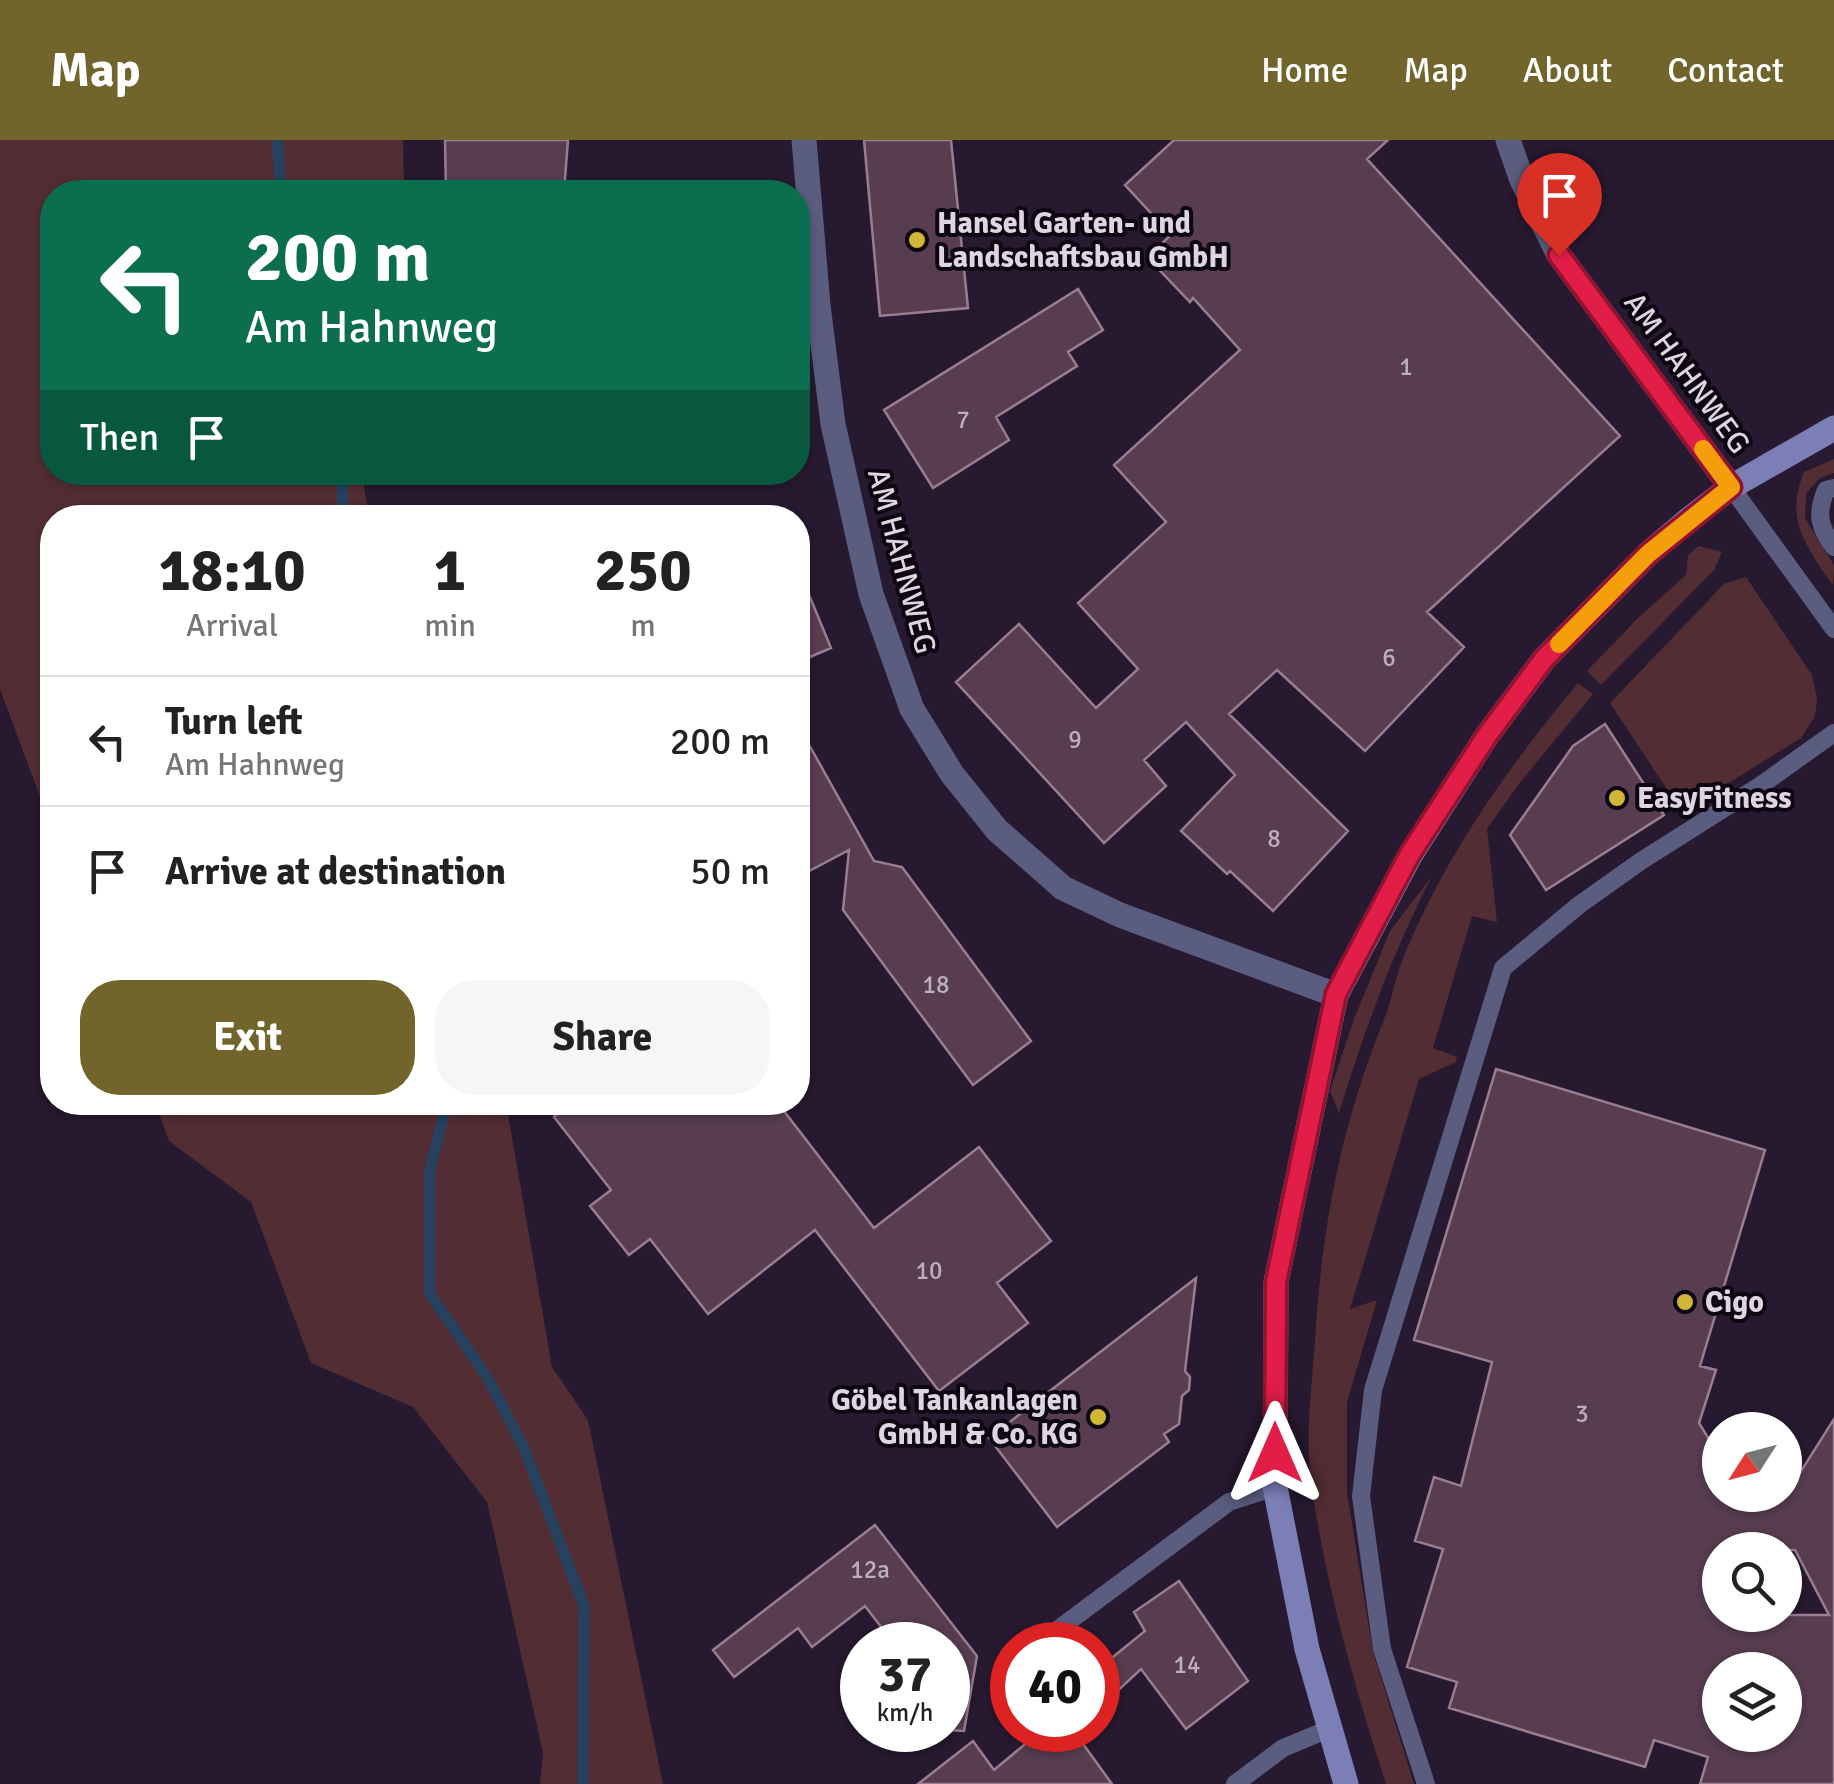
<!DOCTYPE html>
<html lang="en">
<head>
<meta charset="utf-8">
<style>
  body { margin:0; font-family:Signika,sans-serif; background:#f6f6f6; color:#222; height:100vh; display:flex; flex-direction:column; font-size:38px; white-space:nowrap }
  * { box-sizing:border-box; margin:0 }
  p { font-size:32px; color:#767676 }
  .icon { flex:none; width:55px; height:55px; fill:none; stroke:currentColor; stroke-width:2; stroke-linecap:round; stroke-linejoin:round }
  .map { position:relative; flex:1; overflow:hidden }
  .sheet { position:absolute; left:40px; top:365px; width:770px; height:610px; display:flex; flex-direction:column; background:#fff; border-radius:40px; box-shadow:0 2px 8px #0004 }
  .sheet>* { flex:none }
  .banner { position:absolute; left:40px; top:40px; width:770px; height:305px; border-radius:40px; box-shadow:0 2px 8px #0004; background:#0b6e4f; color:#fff; overflow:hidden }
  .needle { width:65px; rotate:234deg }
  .tools { position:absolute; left:1702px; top:1272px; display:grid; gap:20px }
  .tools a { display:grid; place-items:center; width:100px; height:100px; border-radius:50%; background:#fff; box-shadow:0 2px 8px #0004; font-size:50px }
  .speed { position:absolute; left:840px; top:1482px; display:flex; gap:20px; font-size:50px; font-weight:700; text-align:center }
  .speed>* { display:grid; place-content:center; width:130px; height:130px; border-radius:50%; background:#fff; box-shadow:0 2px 8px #0004; line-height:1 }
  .speed small { font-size:25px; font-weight:400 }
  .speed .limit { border:15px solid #d22; background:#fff; color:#111 }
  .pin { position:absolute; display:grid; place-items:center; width:85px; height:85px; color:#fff; margin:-102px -42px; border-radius:50% 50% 50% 0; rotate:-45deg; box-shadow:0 0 10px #0007 }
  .pin .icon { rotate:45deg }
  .me { position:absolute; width:110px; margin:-55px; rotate:0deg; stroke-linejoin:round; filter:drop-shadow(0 0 8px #0008) }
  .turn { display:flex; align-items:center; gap:35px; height:210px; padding:0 40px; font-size:45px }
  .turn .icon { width:130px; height:130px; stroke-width:2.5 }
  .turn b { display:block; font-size:70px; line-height:85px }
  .then { display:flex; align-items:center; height:95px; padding:0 40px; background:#0003; gap:20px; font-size:38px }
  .eta { display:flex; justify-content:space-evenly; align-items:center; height:170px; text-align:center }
  .eta b { font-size:60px; font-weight:700; line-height:70px }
  .cta { display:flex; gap:20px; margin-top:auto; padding:20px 40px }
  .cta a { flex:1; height:115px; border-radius:40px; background:#71652b; color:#fff; font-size:40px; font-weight:700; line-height:115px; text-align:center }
  .cta a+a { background:#f6f6f6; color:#222 }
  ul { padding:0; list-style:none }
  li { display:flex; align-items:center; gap:30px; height:130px; padding:0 40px; border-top:2px solid #e0e0e0 }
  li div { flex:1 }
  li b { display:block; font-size:38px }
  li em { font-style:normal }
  header { display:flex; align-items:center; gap:60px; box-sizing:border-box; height:140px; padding:0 50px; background:#71652b; color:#fff }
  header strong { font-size:48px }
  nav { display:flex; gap:55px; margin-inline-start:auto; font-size:35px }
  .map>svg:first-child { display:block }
  .green { fill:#532d34 }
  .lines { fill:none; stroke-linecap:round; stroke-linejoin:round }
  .stream { stroke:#26425f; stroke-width:11 }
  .building { fill:#573d4f; stroke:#9b7d91; stroke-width:2.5; fill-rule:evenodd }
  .lane { stroke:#5a5d7f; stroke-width:18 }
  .street { stroke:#5a5d7f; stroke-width:25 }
  .secondary { stroke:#7b7fb6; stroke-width:25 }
  .route-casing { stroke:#92132f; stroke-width:25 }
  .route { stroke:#e11d48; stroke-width:18 }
  .slow { stroke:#f59e0b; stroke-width:18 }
  .poi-dot { fill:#d2b736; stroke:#0c0711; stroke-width:4 }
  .labels { text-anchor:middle; stroke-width:8; stroke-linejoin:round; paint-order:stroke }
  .number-label { font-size:25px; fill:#bcafbf }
  .poi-label { font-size:30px; font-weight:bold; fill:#ddd5e4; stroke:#0c0711; text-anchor:start }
  .street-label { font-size:30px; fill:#ddd5e4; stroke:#0c0711 }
</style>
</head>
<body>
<header>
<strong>Map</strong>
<nav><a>Home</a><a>Map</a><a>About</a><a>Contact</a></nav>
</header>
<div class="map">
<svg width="1834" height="1644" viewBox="0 0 1834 1644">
  <rect width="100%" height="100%" fill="#261930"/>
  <path class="green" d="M0 0H403L404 52H52V332L362 333 369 377 52 378V689L0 549Z
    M1834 319V333L1820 338 1806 354 1805 378 1834 425 1833 446C1806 405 1784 380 1804 332Z
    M1699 406 1722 412 1714 430 1601 545 1587 531 1638 478 1686 435 1688 415Z
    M1746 437 1812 535 1817 559 1815 576 1801 598 1682 672 1610 563 1725 443Z
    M1578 543 1593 554 1518 645 1487 689 1497 782 1472 776 1433 908 1457 917 1456 922 1419 939 1350 1169 1377 1160 1347 1262V1353L1373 1512 1414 1644H1386C1354 1546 1326 1445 1311 1343 1305 1296 1312 1246 1315 1199 1322 1087 1341 986 1383 882 1391 864 1394 843 1401 824 1441 721 1508 627 1578 543Z
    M1432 736C1393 812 1364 891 1339 973L1330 951 1354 879 1390 791Z
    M155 963H506L552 1227 588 1280 663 1644H540L543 1613 487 1362 413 1267 311 1223 251 1062 169 1001Z"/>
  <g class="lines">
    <path class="stream" d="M277 0 281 52
      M342 378 343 332
      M447 962 430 1029V1154L487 1237 524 1308 584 1466 583 1644"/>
  </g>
  <path class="building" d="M445 0H568L564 52H446Z
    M864 0H951L968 168 880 176Z
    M1174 0H1388L1367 19 1620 296 1427 472 1464 507 1365 611 1277 530 1229 574 1348 691 1273 771 1230 731 1227 734 1181 691 1235 635 1186 582 1144 620 1166 646 1104 703 956 542 1019 484 1096 568 1138 529 1078 463 1166 382 1114 325 1240 210 1193 158 1190 162 1147 117 1171 95 1125 45Z
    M1078 149 1103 190 1068 212 1077 226 996 277 1009 300 933 348 884 270Z
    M798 428 831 508 798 522Z
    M1605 584 1664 675 1546 750 1510 695 1573 606Z
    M798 585 874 721 902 727 1031 901 973 945 843 770 849 710 798 737Z
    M1496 929 1765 1010 1700 1226 1716 1230 1699 1283 1720 1317V1355H1786L1834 1279V1644H1700L1708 1617 1654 1600 1645 1627 1449 1568 1457 1542 1407 1527 1443 1409 1415 1401 1434 1337 1461 1346 1492 1222 1414 1200ZM1720 1410H1795L1829 1475H1720ZM1720 1530H1785V1595H1720Z
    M572 962H777L874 1088 979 1007 1051 1101 997 1143 1028 1183 939 1251 815 1090 708 1174 650 1099 629 1115 590 1066 611 1050 554 977Z
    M1196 1138 1185 1231 1190 1237 1189 1250 1182 1256 1179 1284 1164 1294 1169 1302 1057 1387 989 1298Z
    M875 1385 977 1516 964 1591 948 1590V1505H895L865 1466 812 1507 798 1488 734 1537 713 1510Z
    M1179 1441 1248 1541 1186 1589 1141 1529 1098 1569V1529L1145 1491 1134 1472Z
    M1042 1590H1073L1112 1644H918L973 1601 994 1630Z"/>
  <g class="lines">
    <path class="lane" d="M1731 347 1834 489
      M1834 348 1826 350C1816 374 1819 387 1834 407
      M1037 1505 1229 1362 1275 1347
      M1008 1526 1012 1523
      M1235 1644 1283 1608 1329 1589
      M1426 1644 1382 1509 1361 1356 1373 1250 1503 828 1579 765 1641 721 1761 645 1834 593"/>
    <path class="street" d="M804 0 818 165 833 284 871 454 912 569 952 634 997 690 1063 748 1120 775 1336 855
      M1508 0 1522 40 1559 115 1731 347"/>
    <path class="secondary" d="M1346 1644 1307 1509 1275 1347 1276 1142 1336 855 1411 714 1486 597 1544 519 1648 414 1687 381 1731 347 1834 288"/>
  </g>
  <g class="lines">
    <defs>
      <path id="route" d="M1275 1313 1276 1142 1336 854 1410 714 1486 597 1544 519 1648 414 1731 347 1559 115"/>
    </defs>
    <use href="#route" class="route-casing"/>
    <use href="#route" class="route"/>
    <path class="slow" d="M1559 504 1648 414 1731 347 1703 309"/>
  </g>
  <g class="poi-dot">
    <circle cx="917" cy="100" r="10"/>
    <circle cx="1617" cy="658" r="10"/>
    <circle cx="1685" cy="1162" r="10"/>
    <circle cx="1098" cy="1277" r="10"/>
  </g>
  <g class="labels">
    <g class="number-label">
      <text x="1406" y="235">1</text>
      <text x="963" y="288">7</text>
      <text x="1389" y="526">6</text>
      <text x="1075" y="608">9</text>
      <text x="1274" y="707">8</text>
      <text x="936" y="853">18</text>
      <text x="929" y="1139">10</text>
      <text x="1582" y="1282">3</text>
      <text x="870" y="1438">12a</text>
      <text x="1187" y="1533">14</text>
    </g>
    <g class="poi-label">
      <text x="937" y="93">Hansel Garten- und<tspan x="937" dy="34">Landschaftsbau GmbH</tspan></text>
      <text x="1637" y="668">EasyFitness</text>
      <text x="1705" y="1172">Cigo</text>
      <text x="1078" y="1270" text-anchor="end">Göbel Tankanlagen<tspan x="1078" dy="34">GmbH &amp; Co. KG</tspan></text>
    </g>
    <g class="street-label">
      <text transform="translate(1687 233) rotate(54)" y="10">AM HAHNWEG</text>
      <text transform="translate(902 421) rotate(75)" y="10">AM HAHNWEG</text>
    </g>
  </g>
</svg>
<div class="tools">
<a><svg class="needle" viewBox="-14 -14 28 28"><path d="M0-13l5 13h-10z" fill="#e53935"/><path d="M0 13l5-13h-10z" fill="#767676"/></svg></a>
<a><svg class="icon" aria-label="search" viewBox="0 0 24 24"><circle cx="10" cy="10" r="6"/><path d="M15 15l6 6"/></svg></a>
<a><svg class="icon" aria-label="layers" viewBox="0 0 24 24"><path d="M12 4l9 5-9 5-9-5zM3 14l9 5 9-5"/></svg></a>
</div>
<div class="speed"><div>37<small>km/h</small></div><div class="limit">40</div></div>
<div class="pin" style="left:1559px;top:115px;background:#d93025"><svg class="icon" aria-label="arrive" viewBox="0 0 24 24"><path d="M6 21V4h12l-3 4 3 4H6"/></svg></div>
<svg class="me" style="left:1275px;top:1313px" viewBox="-20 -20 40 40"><path d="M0-17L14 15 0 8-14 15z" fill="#e11d48" stroke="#fff" stroke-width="4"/></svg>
<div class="banner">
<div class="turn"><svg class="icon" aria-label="left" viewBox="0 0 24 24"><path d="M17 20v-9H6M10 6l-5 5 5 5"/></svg><div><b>200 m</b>Am Hahnweg</div></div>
<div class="then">Then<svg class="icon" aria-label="arrive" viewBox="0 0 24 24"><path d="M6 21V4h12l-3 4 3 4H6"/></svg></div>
</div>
<section class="sheet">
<div class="eta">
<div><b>18:10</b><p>Arrival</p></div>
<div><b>1</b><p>min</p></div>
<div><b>250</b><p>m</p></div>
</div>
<ul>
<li><svg class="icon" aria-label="left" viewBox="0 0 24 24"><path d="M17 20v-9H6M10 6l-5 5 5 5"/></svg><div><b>Turn left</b><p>Am Hahnweg</p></div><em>200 m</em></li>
<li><svg class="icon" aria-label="arrive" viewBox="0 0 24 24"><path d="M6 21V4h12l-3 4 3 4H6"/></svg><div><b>Arrive at destination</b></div><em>50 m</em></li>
</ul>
<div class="cta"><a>Exit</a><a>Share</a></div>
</section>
</div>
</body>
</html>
